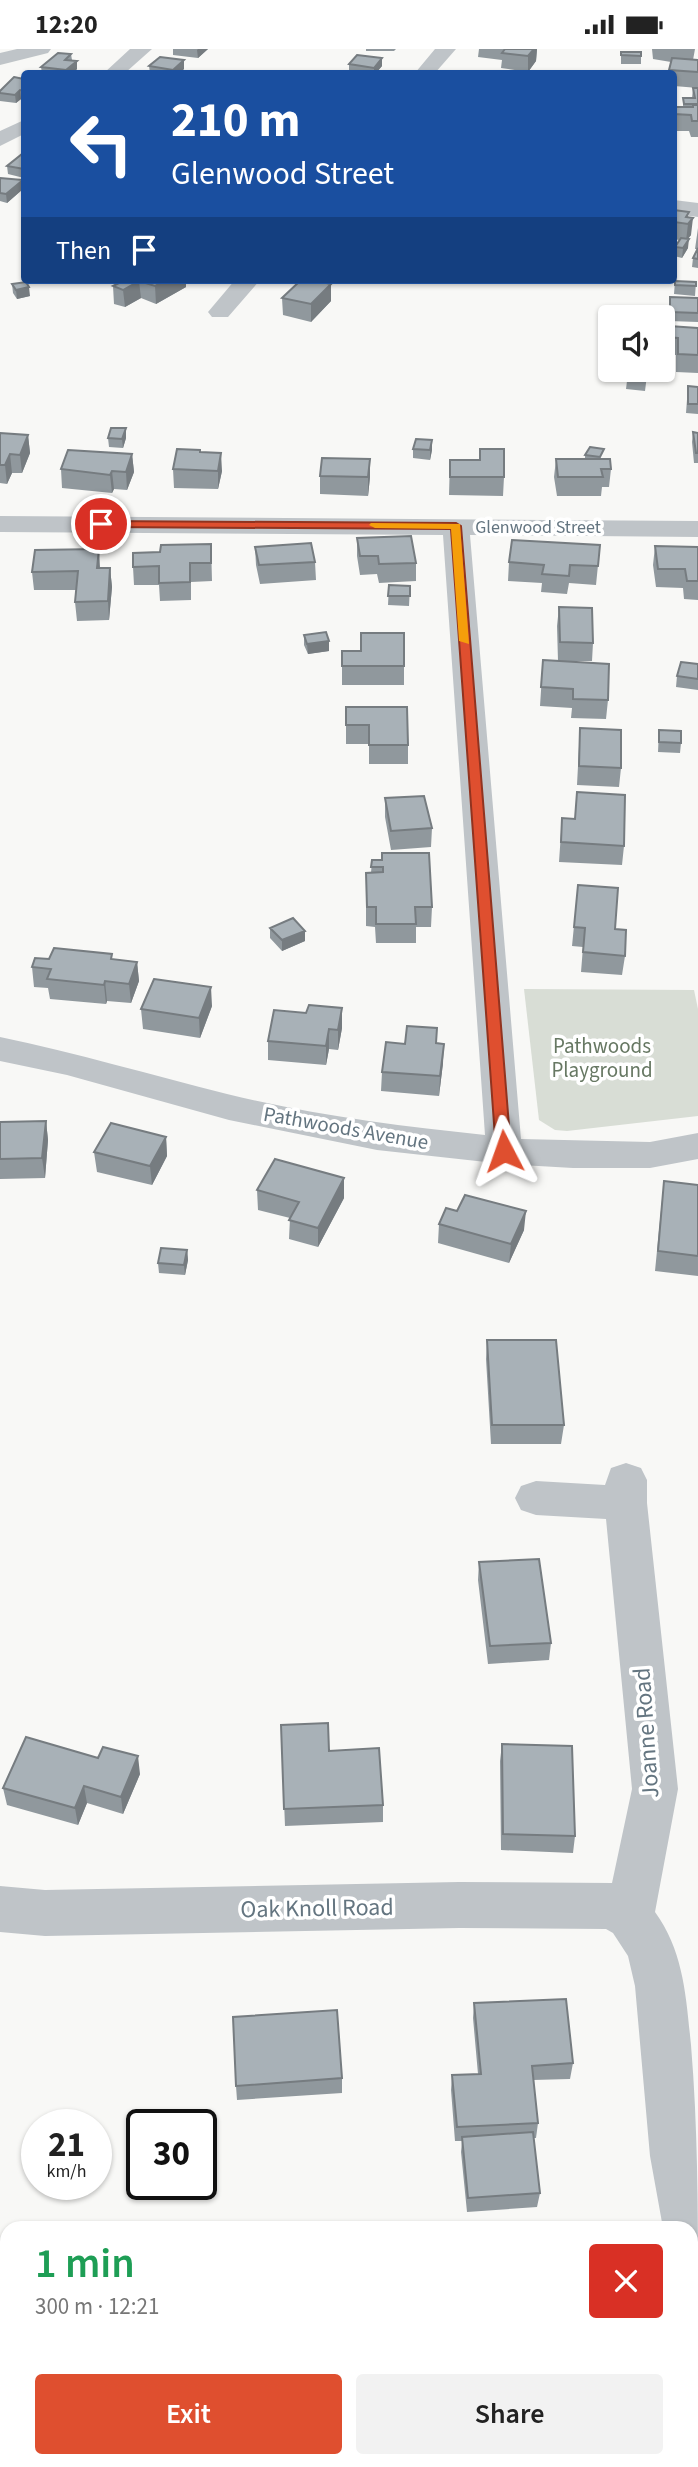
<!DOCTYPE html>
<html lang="en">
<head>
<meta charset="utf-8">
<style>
  body { margin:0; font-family:"Source Sans 3",sans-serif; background:#f2f2f2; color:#222; height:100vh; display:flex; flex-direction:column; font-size:26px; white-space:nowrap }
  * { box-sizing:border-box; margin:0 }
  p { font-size:23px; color:#767676 }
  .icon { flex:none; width:38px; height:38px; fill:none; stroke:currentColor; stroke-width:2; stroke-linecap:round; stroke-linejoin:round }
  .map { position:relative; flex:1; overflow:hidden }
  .details { position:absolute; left:0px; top:2172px; width:698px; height:247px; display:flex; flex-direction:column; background:#fff; border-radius:21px 21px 0 0; box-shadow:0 2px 5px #0004 }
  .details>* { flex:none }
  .top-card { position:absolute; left:21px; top:21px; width:656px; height:214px; border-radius:7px; box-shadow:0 2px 5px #0004; background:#1a4fa0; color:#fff; overflow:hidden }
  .buttons { position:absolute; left:598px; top:256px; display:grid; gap:14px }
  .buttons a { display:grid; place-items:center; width:77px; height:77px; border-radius:7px; background:#fff; box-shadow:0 2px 5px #0004; font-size:35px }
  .speed { position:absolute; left:21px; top:2060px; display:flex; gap:14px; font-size:35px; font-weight:700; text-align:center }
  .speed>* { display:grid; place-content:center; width:91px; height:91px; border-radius:50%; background:#fff; box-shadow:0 2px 5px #0004; line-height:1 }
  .speed small { font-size:18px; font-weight:400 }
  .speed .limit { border:4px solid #111; border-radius:10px; background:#fff; color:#111 }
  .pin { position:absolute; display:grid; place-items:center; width:60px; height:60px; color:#fff; margin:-30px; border:4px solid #fff; border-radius:50%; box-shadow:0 2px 7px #0007 }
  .me { position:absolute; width:77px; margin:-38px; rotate:356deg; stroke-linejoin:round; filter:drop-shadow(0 0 5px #0008) }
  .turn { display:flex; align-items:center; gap:24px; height:147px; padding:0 35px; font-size:32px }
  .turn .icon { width:91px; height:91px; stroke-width:2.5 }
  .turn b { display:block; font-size:49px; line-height:60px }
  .then { display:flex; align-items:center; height:66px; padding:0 35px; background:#0003; gap:14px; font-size:26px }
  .round { display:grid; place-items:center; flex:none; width:74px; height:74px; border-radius:7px; background:#f2f2f2 }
  .overview { display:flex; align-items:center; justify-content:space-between; height:119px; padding:0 35px }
  h1 { font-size:42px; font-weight:600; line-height:52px; color:#1e9e55 }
  .primary-button { display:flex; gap:14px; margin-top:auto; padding:14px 35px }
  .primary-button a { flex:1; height:80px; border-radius:7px; background:#df4f2f; color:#fff; font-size:28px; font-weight:600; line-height:80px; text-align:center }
  .primary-button a+a { background:#f2f2f2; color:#222 }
  .status { display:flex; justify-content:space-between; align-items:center; height:49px; padding:0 35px; background:#fff; direction:ltr }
  .status svg { height:19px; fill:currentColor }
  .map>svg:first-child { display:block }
  .green { fill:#d8ddd5 }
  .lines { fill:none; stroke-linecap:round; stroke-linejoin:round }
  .street { fill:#bfc4c8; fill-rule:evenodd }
  .wall { fill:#90989d }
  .shaded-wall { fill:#767c80 }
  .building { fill:#a8b1b7; stroke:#767c80; stroke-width:2 }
  .route { fill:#df4f2f; stroke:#91331f; stroke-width:2 }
  .slow { fill:#f59e0b }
  .labels { text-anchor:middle; stroke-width:7; stroke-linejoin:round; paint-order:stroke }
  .far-street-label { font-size:18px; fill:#647580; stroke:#fff }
  .park-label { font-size:21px; fill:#677863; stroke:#fff }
  .street-label { font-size:21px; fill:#647580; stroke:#fff }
  .near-street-label { font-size:24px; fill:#647580; stroke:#fff }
</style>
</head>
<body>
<div class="status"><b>12:20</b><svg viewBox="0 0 49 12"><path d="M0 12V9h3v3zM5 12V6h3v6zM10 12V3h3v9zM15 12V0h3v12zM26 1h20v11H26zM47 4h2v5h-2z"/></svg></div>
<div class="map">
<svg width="698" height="2418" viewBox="0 0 698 2418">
  <rect width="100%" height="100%" fill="#f8f8f6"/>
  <path class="green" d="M524 940 694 941 698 960V1067L567 1082 555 1081 539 1071Z"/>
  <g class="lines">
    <path class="street" d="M17 0H51L48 4 0 16V4Z
      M130 0H152L125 24H104Z
      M435 0H456L435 24H415Z
      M24 71V85L0 97V82Z
      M674 151 698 154V168L674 165Z
      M235 231H260L228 268H212L208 263Z
      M0 467 698 472V488L470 486 521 1090 650 1093 698 1084V1110L650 1119H573L504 1115 377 1101 229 1071 67 1026 0 1012V988C77 1004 151 1026 227 1045 312 1066 398 1077 485 1086L443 486 0 483Z
      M626 1414 641 1419 647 1431V1454L678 1740 655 1863C684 1903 686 1948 691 1996 698 2080 698 2164 698 2248L691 2245V2179H663L650 2107 635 1937 628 1907 613 1884 606 1880 459 1879 45 1887 0 1883V1837L45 1841 459 1833 612 1834 632 1740 606 1470 536 1466 521 1461 515 1449 521 1437 536 1432 605 1436 611 1419Z"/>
  </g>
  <path class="wall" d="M173 0H208L198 9 173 6Z
    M366 0H396L394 2H366Z
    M479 0H537L536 12 528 23 501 19 502 11 478 8Z
    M652 0H695L693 11H698V39L674 37V24H669L671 13 653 10Z
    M621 3H641V15H621Z
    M71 5 72 11 77 20 73 24H42L41 18Z
    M184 11V20L179 24H150L149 17Z
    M349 15 382 17 376 24H349Z
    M24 30V50H21L16 54 0 52V42Z
    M693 39H698V88H691L689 82H674V58H683V49H692Z
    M24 106V129L8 125 7 117Z
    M0 129 23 140 7 154 0 152Z
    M674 161 689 168 691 186 688 190V199L682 209 674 207 675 198 679 191 674 190Z
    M698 179V219L692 218 693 209 698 200H695Z
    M125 231H186V238L156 255 141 249 125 258 114 255 113 237Z
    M675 232 696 233 695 247 674 245Z
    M12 235 30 247 17 250 13 244Z
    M331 235V252L311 273 283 266 282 249Z
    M670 248 698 249V273L669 272Z
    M698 279V324L676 323V306H663V281Z
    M628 324 647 326 645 342 626 340Z
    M688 337 698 338V365L686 364Z
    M126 379V389L123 399 109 398 108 389Z
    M693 383 698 384V414H694L692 393Z
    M0 384 28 386 30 404 22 424H12L7 435 0 434Z
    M432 391V401L430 411 413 409V400Z
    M590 398 611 420 609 438H602L601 447H557L554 428 556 410H585V406Z
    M200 403 222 422 218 440 174 439 173 420Z
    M132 405 134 423 127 441 114 440 112 444 62 439 61 420Z
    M370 410V428L368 447 320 445V427Z
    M450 411 504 428 503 447 449 446Z
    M357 489 416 514V532L379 534 377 525 360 526 357 507Z
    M211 495 212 532 191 533V551L160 552 159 536H134L133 518 160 503Z
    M600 496 596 536 569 534 567 545 541 543 542 534 508 532 509 513Z
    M655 497 698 498V551L684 550 683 539 656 538 653 516Z
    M255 498 315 513 316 531 260 535 256 516Z
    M110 519 112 538 109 571 77 572 75 553 76 541H34L32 523Z
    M389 536 410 537 409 557 388 556Z
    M559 558 593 594 592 612H558L557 577Z
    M304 586 329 602 308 605 304 596Z
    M342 602 404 617V636H342Z
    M543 611 608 651 606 670 571 669 572 659 540 657Z
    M698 615V641L676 638 677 627Z
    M346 658 408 696V715H369V695H346Z
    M580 679 621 719 619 738 577 736Z
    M659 681 681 694 680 704 658 703Z
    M577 743 624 797 622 816 559 813 562 769 575 770Z
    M385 749 432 779 431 798 391 801 385 768Z
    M372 811 432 858 431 878H416V894H376L375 878 366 877V824H371Z
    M578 836 625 907 622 926 581 923 583 898 572 897Z
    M270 879 305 892 282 902 270 889Z
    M49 910H113L137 913 139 932 131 954 107 952 106 955 50 950 48 939 34 938 32 918Z
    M212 957 200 989 143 980 141 960Z
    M274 961 342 979 338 1001 329 1000 326 1016 268 1011V992Z
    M437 979V995L443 1014 439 1047 381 1042 382 1023 405 995Z
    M46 1072 48 1091 45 1129 0 1130V1073Z
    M166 1088 167 1107 152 1136 97 1123 94 1103Z
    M664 1132 698 1136V1227L655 1222 662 1151Z
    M257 1141 344 1149 318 1198 289 1190 290 1169 258 1161Z
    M439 1175 524 1181 509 1214 438 1194Z
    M187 1201 188 1211 185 1226 159 1224 158 1214Z
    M487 1291 564 1376 561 1395H491L486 1310Z
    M479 1513 551 1594 549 1611 488 1615 478 1531Z
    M281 1676 329 1702 383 1756V1773L285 1777Z
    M502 1695 575 1787 573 1804 501 1801 500 1712Z
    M140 1725 123 1765 87 1754 78 1776 7 1756 3 1739Z
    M474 1954 573 2014 570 2030 533 2031 538 2074 536 2089H533L540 2144 537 2158 467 2163 461 2103 462 2092H455L451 2041 452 2026 478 2025 473 1969Z
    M342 2029V2044L237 2051 236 2037Z
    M433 2412H629L630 2418H434Z"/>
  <path class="shaded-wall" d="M198 0H208L198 9 197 1Z
    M534 0H537L536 12 528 23V7Z
    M382 9V17L376 24H374V19Z
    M184 11V20L179 24H173V21Z
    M77 12V20L73 24H67L66 21Z
    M20 41 21 50 16 54 15 46Z
    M23 131V140L7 154 6 145Z
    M693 169 691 186 686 192 688 175Z
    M689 190 688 199 682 209 683 199Z
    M167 231H186V238L156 255 155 237Z
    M139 232 141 249 125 258 123 241Z
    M331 235V252L311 273V255Z
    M29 238 30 247 17 250 16 241Z
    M126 379V389L123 399 122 390Z
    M28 386 30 404 22 424 20 406Z
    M432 391V401L430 411V401Z
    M221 404 222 422 218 440V422Z
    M10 405 12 424 7 435 5 416Z
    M132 405 134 423 127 441 126 423Z
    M370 410V428L368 447V428Z
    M112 422 114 440 112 444 110 426Z
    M99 500 100 519H97Z
    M110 519 112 538 109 571 108 552Z
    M329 592V602L308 605 307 595Z
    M305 882V892L282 902V891Z
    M137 913 139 932 131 954 129 935Z
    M105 932 107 952 106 955 104 936Z
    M211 938 212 957 200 989 199 969Z
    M342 959V979L338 1001V981Z
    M329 980V1000L326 1016V997Z
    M444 995 443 1014 439 1047 440 1027Z
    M46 1072 48 1091 45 1129 42 1109Z
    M166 1088 167 1107 152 1136 150 1117Z
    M344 1129V1149L318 1198V1179Z
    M526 1162 524 1181 509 1214 511 1195Z
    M187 1201 188 1211 185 1226 184 1216Z
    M138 1707 140 1725 123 1765 121 1748Z
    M84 1737 87 1754 78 1776 75 1759Z
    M77 2412H82V2418H76Z"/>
  <path class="building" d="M505 0H534L528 7 502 4Z
    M621 3H641V7L621 6Z
    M58 4 71 5 65 11 77 12 66 21 41 18Z
    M357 6 382 9 374 19 349 15Z
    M160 8 184 11 173 21 149 17Z
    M672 9 698 11V23L669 21Z
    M14 28 24 30V42L20 41 15 46 0 44V42Z
    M693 39H698V55H684L683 49H695Z
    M693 56H698V72H692L691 66 674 65V58H693Z
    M22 105 24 106V120L7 117Z
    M0 129 23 131 6 145 0 144Z
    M674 161 689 163 686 168 693 169 688 175 674 173Z
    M681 189 689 190 683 199 675 198Z
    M698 199V210L693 209Z
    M125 231H167L155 237 139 232 123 241 113 237Z
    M301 231H312L331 235 311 255 282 249Z
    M675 232 696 233V237L675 236Z
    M26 233 29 238 16 241 12 235Z
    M670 248 698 249V264L670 263Z
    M669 277 698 279V306L678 305V289L663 288V281H669Z
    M628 324 647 326 646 332 627 331Z
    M688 337 698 338V355H688Z
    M111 379H126L122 390 108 389Z
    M693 383 698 384V404H696Z
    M0 384 28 386 20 406 10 405 5 416H0Z
    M416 390 432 391 430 401 413 400Z
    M590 398 604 400 600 408 585 406Z
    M177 400 200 401V403L221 404 218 422 173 420Z
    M480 400H504V428H450V411H480Z
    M68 401 132 405 126 423 112 422 110 426 61 420Z
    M322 409 370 410 368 428 320 427Z
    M556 410H610L611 420H601L603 428H558Z
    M411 487 416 514 379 515 378 507H360L357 489Z
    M512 491 600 496 598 517 570 516 569 527 542 525 544 516 509 513Z
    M311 494 315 513 259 516 255 498Z
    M211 495V514H190V533L159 534V517L133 518V504L160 503 161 496Z
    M655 497 698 498V532H687L685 520H658Z
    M99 500 97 519H110L108 552 75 553 78 522 32 523 35 501Z
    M389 536 410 537V547H388Z
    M559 558 592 559 593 594 560 593Z
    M326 583 329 592 307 595 304 586Z
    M361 584H404V617H342V602H361Z
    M543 611 609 615 608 651 573 650V640L541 638Z
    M681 613 698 615V630L677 627Z
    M346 658H407L408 696H369V676H346Z
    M580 679 621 681V719L579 717Z
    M659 681 681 682V694L659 693Z
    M577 743 625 746 624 797 561 793 562 769 575 770Z
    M424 747 432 779 391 782 385 749Z
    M382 804H429L432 858H415L416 875H376V858H367L366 824 383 823V818H371L372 811H382Z
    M578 836 618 839 615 880 626 881 625 907 583 903 585 879 574 878Z
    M293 869 305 882 282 891 270 879Z
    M54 899 112 905 111 910 137 913 129 935 105 932 104 936 47 930 51 920 32 918 35 909 49 910Z
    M154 930 211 938 199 969 141 960Z
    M309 956 342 959 338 981 329 980 326 997 268 992 274 961 306 964Z
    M407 977 437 979 436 994 444 995 440 1027 382 1023 386 993 405 995Z
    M46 1072 42 1109 0 1110V1073Z
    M111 1074 166 1088 150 1117 94 1103Z
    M275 1110 344 1129 318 1179 289 1171 299 1153 257 1141Z
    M664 1132 698 1136V1207L658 1202Z
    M465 1146 526 1162 511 1195 439 1175 446 1159 457 1162Z
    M161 1199 187 1201 184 1216 158 1214Z
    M487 1291H556L564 1376H492Z
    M539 1510 551 1594 490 1597 479 1513Z
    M328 1674 329 1702 379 1699 383 1756 284 1760 281 1676Z
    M26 1688 98 1709 103 1698 138 1707 121 1748 84 1737 75 1759 3 1739Z
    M502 1695 572 1697 575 1787 503 1785Z
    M566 1950 573 2014 532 2017 538 2074 457 2078 452 2026 481 2025 474 1954Z
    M337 1961 342 2029 236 2037 233 1968Z
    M533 2083 540 2144 468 2149 462 2088Z
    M7 2338V2412H77L76 2418H0V2339Z
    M436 2412H629L630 2418H437Z"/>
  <path class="route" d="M97 472 456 474 461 477 511 1102 509 1105H498L496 1102 451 480 101 478 97 477Z"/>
  <path class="slow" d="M371 474 460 475 469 595 459 592 451 480 375 479 369 476Z"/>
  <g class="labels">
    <g class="far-street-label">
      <text x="538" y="484">Glenwood Street</text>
    </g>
    <g class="park-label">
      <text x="602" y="1004">Pathwoods<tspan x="602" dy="24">Playground</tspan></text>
    </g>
    <g class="street-label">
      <text transform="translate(346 1079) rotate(10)" y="7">Pathwoods Avenue</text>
    </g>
    <g class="near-street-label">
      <text transform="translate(646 1684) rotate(-94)" y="8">Joanne Road</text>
      <text transform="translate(317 1859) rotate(-1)" y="8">Oak Knoll Road</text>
    </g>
  </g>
</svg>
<div class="buttons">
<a><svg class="icon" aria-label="sound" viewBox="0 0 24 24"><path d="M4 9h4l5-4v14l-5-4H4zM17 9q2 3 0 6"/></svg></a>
</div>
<div class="speed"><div>21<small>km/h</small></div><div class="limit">30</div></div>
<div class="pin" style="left:101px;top:475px;background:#d93025"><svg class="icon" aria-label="arrive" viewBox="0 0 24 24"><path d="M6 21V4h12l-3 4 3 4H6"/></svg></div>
<svg class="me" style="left:504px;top:1102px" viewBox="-20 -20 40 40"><path d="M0-17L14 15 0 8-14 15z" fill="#df4f2f" stroke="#fff" stroke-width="4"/></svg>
<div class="top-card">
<div class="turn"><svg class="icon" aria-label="left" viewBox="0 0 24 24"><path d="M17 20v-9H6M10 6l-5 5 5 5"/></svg><div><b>210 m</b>Glenwood Street</div></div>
<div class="then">Then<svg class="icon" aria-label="arrive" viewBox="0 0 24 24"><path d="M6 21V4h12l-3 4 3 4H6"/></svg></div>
</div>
<section class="details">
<div class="overview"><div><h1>1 min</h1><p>300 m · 12:21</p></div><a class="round" style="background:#d93025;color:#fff"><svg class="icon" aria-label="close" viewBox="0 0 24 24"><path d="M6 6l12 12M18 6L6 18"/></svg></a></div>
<div class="primary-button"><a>Exit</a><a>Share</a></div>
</section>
</div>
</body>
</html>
